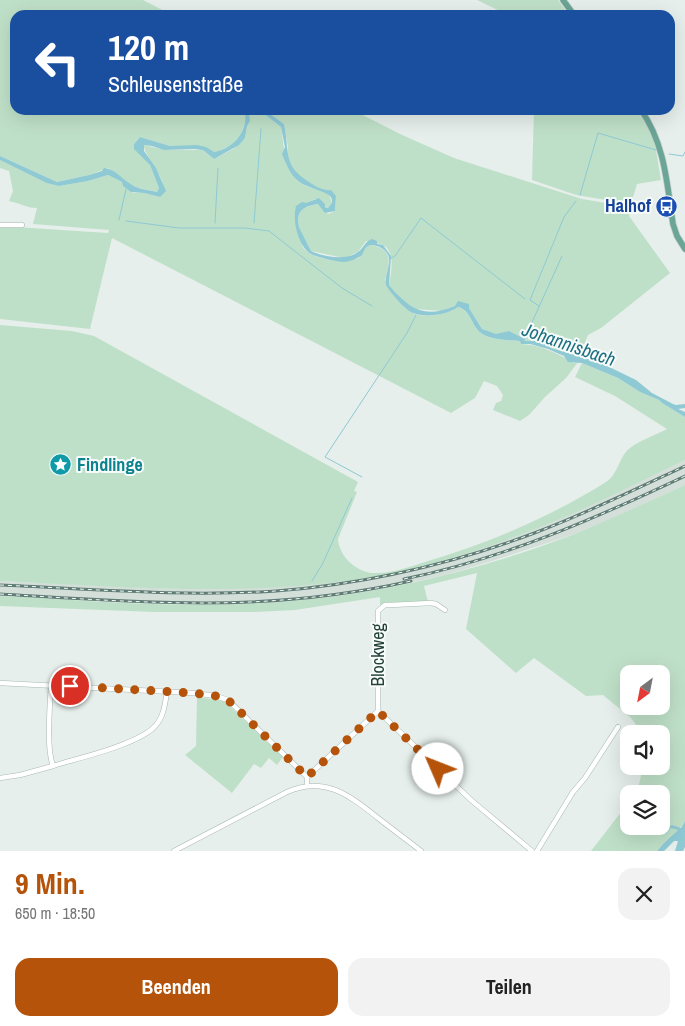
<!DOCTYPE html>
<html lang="de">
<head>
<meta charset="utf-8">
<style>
  body { margin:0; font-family:"Archivo Narrow",sans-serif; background:#f2f2f2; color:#222; height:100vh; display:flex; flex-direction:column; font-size:19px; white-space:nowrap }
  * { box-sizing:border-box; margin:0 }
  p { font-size:16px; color:#767676 }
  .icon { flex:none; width:28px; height:28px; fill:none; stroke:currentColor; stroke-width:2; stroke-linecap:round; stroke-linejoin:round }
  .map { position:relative; height:851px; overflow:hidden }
  .sheet { display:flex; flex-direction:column; background:#fff; flex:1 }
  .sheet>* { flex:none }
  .guide { position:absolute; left:10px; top:10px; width:665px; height:105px; border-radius:15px; box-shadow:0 5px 20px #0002; background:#1a4fa0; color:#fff; overflow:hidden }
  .needle { width:32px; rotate:212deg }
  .controls { position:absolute; left:620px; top:665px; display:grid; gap:10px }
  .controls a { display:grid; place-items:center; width:50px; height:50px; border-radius:10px; background:#fff; box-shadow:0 5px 20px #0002; font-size:25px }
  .pin { position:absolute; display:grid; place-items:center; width:42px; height:42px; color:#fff; margin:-21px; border:2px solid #fff; border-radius:50%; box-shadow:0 1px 5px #0007 }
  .me { position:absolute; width:55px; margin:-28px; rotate:314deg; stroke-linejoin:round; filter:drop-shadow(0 0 4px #0008) }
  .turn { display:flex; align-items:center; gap:18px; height:105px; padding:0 15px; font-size:22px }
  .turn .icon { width:65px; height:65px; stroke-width:2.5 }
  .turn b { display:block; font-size:35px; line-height:42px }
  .round { display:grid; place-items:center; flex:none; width:52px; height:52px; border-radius:15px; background:#f2f2f2 }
  .summary { display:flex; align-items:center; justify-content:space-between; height:85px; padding:0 15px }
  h1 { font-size:30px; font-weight:700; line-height:38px; color:#b45309 }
  .action { display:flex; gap:10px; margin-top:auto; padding:10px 15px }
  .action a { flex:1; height:58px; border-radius:15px; background:#b45309; color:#fff; font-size:20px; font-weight:700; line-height:58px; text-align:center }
  .action a+a { background:#f2f2f2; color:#222 }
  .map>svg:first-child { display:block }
  .built { fill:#d4dfda }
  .green { fill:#bfe0c8; fill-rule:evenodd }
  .water { fill:#8ec9d4 }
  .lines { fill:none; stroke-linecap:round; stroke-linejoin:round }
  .stream { stroke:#8ec9d4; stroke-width:1 }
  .minor-casing { stroke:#a8b8b2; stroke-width:5.5 }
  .major-casing { stroke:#c2cac8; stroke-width:7 }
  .minor { stroke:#fff; stroke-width:4.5 }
  .major { stroke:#6aa596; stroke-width:5.5 }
  .rail-casing { stroke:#5f7d75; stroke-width:3 }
  .rail { stroke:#f7fbf9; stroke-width:1; stroke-dasharray:4; stroke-linecap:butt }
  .route { stroke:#b45309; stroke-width:9; stroke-dasharray:0 16.2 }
  .labels { text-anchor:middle; stroke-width:4; stroke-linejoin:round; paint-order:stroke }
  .transit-label { font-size:18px; font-weight:bold; fill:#164399; stroke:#f7fbf9; text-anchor:end }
  .culture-label { font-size:18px; font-weight:bold; fill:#0d838f; stroke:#f7fbf9; text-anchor:start }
  .street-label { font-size:18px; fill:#24423a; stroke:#f7fbf9 }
  .water-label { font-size:19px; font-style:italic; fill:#1c6f80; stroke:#f7fbf9 }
</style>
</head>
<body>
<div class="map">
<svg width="685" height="851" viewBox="0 0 685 851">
  <rect width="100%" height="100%" fill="#e6efeb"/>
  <path class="built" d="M685 460V485L612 519 566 537 492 561 442 576 379 589 308 600 235 604H154L0 596V581L179 589H228L312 584 315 580 378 576 440 561 514 537 560 519Z"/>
  <path class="green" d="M0 0H143L172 15H15V110H245L246 119 240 137 230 146 219 151 214 152 183 146H170L140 137 134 144 150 165 159 188 157 192 136 187 128 183 108 168 89 175 57 182 0 156Z
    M477 0H558L569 15H508Z
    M249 110H259L281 127 286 163 291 173 296 180 304 185 329 194 332 203 328 208 315 199 295 209C297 222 297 235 303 247 309 260 350 265 360 257 364 254 364 246 370 245 371 245 377 246 378 247 393 252 389 267 385 280 390 286 407 310 413 313 424 319 448 314 458 307 472 312 471 326 481 333 490 340 509 340 520 341L521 344C541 345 557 353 574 363L578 362 566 378 545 397 529 415 520 421 493 410 496 403 501 401 503 395 497 386 484 381 475 398 451 413 112 238 90 329 0 319V226L108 233 109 230 33 224 37 208C26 208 20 203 9 201L13 191 9 171 0 168V160L47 182 59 186 88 181 108 175 122 182 133 193H144L160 197C161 193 163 185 162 181 159 171 143 152 144 145L166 150H203L214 159 233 149 245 138 247 126 250 121Z
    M265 110H353L400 134 454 158 582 199 630 207 629 216 670 273 601 328 588 335 579 357 551 348 540 341H525L523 338 509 331 496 335 482 329 469 308 455 306 443 311 414 309 402 300 389 285C391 273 396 252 383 245 378 243 371 242 366 241L358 252 344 258 311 251 299 227C295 210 304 207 318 204L328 214 335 211 336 196 314 186 296 174 287 157 288 147 284 124Z
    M534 110H636L649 128 654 138 661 180 637 184 631 204 576 195 532 180Z
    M0 325 72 331 94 336 358 482 354 491 357 492 338 539C339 556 356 572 373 573 391 574 409 567 425 562 489 543 550 517 606 482 618 475 619 456 630 448 638 441 656 435 667 429L615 396 575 377 582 363 618 378 640 392 659 400 662 403 685 417V460C643 480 601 502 558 520 500 544 439 564 378 576 254 598 125 587 0 581Z
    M685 485V821L680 828 672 825 671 828 679 829 664 843 657 851H591L629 802V826H661V794H635C641 785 639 775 645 766H661V734H643L631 718 603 695 586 696 534 658 516 673 466 629 477 573 424 586 428 602H390L380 605V597L295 610 255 612H154L0 606V596C97 601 195 610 291 601 385 593 479 570 567 537 607 521 646 503 685 485ZM629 674H661V706H629Z
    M197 697 224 701 283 757 277 765 269 758 261 768 254 764 232 793 185 755 196 746Z"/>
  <path class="water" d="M245 110H249L250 121 247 126 245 138 239 145 214 159 203 150 194 149 164 150 152 146 144 145V151L156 168 166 191 160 197 144 193 131 192 123 186 122 182 108 175 88 181 59 186 47 183 0 160V156L57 182 89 175 102 171 104 168C115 169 121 178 129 183 137 189 148 190 157 192L159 188 150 165 134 149V144L140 137 170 146 197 145 206 147 214 152C235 148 248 131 245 110Z
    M259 110H265L284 124C290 152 282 165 309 182 315 186 323 191 331 190L336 196 335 211 325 213 318 204C304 206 295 211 299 227L311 251C323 257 346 261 358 252 364 248 364 242 372 239L377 241V244L383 245 391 256 389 285C409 309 424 319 455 306L458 301 469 304V308L482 329 496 334 509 331 523 338 525 341H540L551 348 601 363 636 380 652 393 673 404 676 405 685 404V408L678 409 685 412V417L662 403 659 400 640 392 618 378 582 363 568 362 564 356 548 349 530 344H521L520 341C509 340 490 340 481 333 471 326 472 311 458 307 447 315 425 318 413 313 405 310 390 292 386 285 384 274 394 261 386 252 383 248 373 243 368 246 365 247 364 252 362 255 359 258 349 262 344 262 338 262 316 257 311 254 298 246 292 220 296 206L302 202 306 203 319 198 325 204V207L328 208 332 203C332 200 332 198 330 196 327 192 305 187 298 181 290 175 286 163 282 154L285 147 281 127Z
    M685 821V847L683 851H675L678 841H674L664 851H657L664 843 678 830 671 828 666 834 665 832 668 827 672 825 681 828Z"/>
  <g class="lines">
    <path class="stream" d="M669 154 683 156 685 152
      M580 195 598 133 656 150
      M119 220 126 189
      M126 221 179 228H245L269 231 342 288 372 306
      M215 223 218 168
      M254 223 261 129
      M390 259 395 256 421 218 525 299
      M539 306 530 300 564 217 576 201
      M524 340 562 256
      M362 477 325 457 407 333 416 315
      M312 581 323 563 352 498"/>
    <defs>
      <path id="minor" d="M0 225H22
        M0 683 193 693 216 696 228 700 307 777V786
        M51 685C50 706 46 747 53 766 78 758 141 744 156 725 164 716 165 703 167 692
        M378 711 471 800 532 851
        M378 711V611L385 605H390L431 603 436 604 445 610
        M307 777 378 711
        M0 778 20 775 53 766
        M174 851 287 792C325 775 350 796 378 818 392 829 407 840 421 851
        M537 851 573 792 585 778 618 727"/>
      <path id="major" d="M563 0 574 15
        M641 110C665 144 667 184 673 224L677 236 685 249"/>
    </defs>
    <use href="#minor" class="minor-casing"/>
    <use href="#major" class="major-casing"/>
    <use href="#minor" class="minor"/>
    <use href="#major" class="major"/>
    <defs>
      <path id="rail" d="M404 579C503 559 594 519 685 476
        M0 585C92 589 184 597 276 591 365 584 453 564 537 532 587 513 636 489 685 466
        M0 594C68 598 136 603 204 603 274 603 344 596 411 581"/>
    </defs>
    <use href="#rail" class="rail-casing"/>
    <use href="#rail" class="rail"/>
  </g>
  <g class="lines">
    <path class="route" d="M70 686 193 693 216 696 228 700 307 777 378 711 438 769"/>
  </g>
  <defs>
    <symbol id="bus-disc" viewBox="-11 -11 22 22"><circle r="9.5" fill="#1a4fb4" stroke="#f7fbf9"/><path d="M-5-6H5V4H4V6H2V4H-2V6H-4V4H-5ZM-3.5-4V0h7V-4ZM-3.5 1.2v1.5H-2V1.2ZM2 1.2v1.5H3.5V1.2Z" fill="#fff"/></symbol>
    <symbol id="sight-disc" viewBox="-11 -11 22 22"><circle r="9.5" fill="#0f9aa8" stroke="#f7fbf9"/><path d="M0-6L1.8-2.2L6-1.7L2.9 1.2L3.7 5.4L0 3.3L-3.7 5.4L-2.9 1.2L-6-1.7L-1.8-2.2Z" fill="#fff"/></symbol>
  </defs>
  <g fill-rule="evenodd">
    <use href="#bus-disc" x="654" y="194" width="25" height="25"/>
    <use href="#sight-disc" x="48" y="452" width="25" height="25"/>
  </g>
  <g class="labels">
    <g class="transit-label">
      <text x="651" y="212">Halhof</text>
    </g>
    <g class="culture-label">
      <text x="77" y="471">Findlinge</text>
    </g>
    <g class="street-label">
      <text transform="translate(378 655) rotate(-90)" y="6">Blockweg</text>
    </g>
    <g class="water-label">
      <text transform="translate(569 344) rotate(19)" y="7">Johannisbach</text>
    </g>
  </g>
</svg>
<div class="controls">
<a><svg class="needle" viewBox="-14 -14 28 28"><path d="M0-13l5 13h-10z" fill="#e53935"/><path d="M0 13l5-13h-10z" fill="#767676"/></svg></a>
<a><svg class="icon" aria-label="sound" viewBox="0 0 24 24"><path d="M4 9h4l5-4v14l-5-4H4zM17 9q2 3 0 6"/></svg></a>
<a><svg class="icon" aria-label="layers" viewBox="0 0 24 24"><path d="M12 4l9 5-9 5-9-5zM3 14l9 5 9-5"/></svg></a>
</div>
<div class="pin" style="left:70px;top:686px;background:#d93025"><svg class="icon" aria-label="arrive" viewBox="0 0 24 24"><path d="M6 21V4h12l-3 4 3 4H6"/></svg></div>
<svg class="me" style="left:438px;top:769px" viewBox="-20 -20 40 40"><circle r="19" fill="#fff"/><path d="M0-13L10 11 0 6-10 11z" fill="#b45309"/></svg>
<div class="guide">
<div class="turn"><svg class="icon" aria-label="left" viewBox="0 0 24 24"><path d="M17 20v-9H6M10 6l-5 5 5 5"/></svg><div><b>120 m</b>Schleusenstraße</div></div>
</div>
</div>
<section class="sheet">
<div class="summary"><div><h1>9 Min.</h1><p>650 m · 18:50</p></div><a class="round"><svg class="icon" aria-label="close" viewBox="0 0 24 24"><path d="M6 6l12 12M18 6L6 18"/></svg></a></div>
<div class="action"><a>Beenden</a><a>Teilen</a></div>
</section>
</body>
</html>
